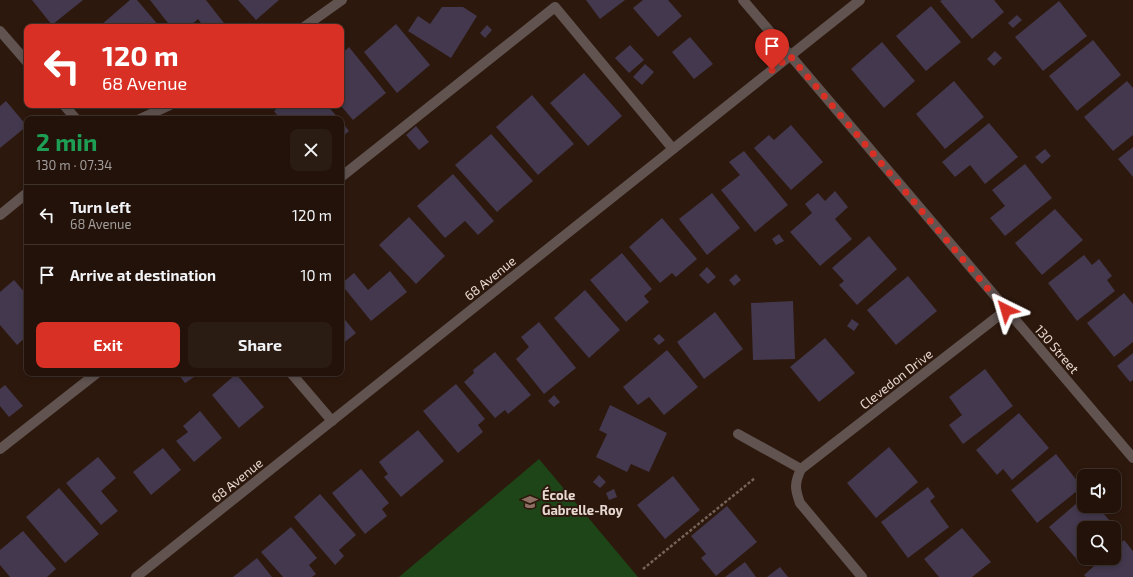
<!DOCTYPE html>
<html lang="en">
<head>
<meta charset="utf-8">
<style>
  body { margin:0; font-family:"Exo 2",sans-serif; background:#2a1b13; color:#f1f3f6; height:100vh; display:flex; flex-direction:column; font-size:15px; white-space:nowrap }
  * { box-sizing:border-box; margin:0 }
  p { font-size:13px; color:#a29e9c }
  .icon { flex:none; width:22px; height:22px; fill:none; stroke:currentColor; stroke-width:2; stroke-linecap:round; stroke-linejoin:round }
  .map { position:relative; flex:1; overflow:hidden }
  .side { position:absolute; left:24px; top:116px; width:320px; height:260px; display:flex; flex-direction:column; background:#22120a; border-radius:8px; box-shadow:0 2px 6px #0003,0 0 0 1px #3f322b }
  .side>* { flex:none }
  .guide { position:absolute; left:24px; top:24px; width:320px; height:84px; border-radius:8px; box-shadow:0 2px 6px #0003,0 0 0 1px #3f322b; background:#d93025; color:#fff; overflow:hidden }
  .fabs { position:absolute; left:1077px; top:469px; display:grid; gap:8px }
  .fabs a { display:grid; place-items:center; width:44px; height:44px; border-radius:8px; background:#22120a; box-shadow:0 2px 6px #0003,0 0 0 1px #3f322b; font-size:20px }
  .pin { position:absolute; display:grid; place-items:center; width:34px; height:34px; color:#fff; margin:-41px -17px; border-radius:50% 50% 50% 0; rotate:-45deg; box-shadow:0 0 4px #0007 }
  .pin .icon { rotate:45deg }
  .me { position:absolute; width:44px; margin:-22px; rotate:320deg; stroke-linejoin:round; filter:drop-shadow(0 0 3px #0008) }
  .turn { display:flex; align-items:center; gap:14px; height:84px; padding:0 12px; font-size:18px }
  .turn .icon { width:52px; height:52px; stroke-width:2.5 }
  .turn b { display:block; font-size:28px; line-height:34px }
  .round { display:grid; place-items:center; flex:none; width:42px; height:42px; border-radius:8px; background:#2a1b13 }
  .overview { display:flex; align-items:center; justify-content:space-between; height:68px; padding:0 12px }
  h1 { font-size:24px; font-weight:700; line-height:30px; color:#1e9e55 }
  .button { display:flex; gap:8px; margin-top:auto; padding:8px 12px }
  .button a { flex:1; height:46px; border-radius:8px; background:#d93025; color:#fff; font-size:16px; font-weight:700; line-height:46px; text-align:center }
  .button a+a { background:#2a1b13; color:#f1f3f6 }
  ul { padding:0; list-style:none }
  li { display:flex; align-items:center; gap:12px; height:60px; padding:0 12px; border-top:1px solid #3f322b }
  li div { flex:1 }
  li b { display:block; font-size:15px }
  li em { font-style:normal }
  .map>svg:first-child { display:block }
  .green { fill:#1e4518 }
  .building { fill:#43384d }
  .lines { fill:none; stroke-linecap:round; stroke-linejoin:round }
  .path { stroke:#76645a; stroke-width:2.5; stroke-dasharray:3 2; stroke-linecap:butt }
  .service { stroke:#605350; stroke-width:10 }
  .minor { stroke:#605350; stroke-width:10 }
  .tertiary { stroke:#605350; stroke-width:10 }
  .route { stroke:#d93025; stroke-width:7; stroke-dasharray:0 12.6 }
  .labels { text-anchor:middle; stroke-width:4; stroke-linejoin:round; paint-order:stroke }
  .street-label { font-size:13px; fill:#e7d8d0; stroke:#2d180d }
  .poi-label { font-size:13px; font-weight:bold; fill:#e7d8d0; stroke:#2d180d; text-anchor:start }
</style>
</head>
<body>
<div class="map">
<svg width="1133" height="577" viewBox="0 0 1133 577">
  <rect width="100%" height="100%" fill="#2d180d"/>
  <path class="green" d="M539 459 638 577H399Z"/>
  <path class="building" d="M32 0H83L52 25Z
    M130 0H137L160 27H102L101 25Z
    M150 0H206L227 27H204L198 19 189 27H171Z
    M238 0H279L256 20Z
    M586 0H625L600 19Z
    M643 0H668L682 16 658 37 633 8Z
    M942 0H994L1004 12 972 39 940 1Z
    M1059 1 1087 36 1043 71 1015 37Z
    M931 6 961 42 926 71 896 36Z
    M442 7H463L477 16 451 58 408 31 418 16 430 24Z
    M1017 15 1022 20 1013 28 1008 23Z
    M396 24 430 65 397 93 364 52Z
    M487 25 492 30 485 38 480 33Z
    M690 37 713 64 694 79 672 52Z
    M1093 40 1121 75 1077 111 1049 76Z
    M882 42 915 81 884 108 851 69Z
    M630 45 644 60 629 73 615 58Z
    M349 47 386 93 353 120 341 106V54Z
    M995 51 1002 58 994 66 987 59Z
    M645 64 654 72 642 85 633 77Z
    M584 73 622 116 588 146 550 103Z
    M954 81 984 117 945 149 916 114Z
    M1127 81 1133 88V135L1113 151 1084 117Z
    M532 95 574 144 538 175 496 127Z
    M6 101 27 126 0 148V106Z
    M281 105H299V106L301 105H327L339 119H280L274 111Z
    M341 121 349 131 341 138Z
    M989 123 1018 157 985 184 970 165 955 177 942 162Z
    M791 125 823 162 791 190 754 148 769 135 774 140Z
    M416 126 429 142 419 150 406 135Z
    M491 134 533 181 497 212 455 165Z
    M1133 147V177L1118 159Z
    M1045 149 1051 156 1042 164 1035 157Z
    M744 151 788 205 755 232 721 190 740 175 729 162Z
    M1025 164 1052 198 1005 236 990 218 1005 206 992 190Z
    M453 174 494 221 478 235 465 221 445 238 417 206Z
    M835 191 848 207 835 219 852 239 820 266 790 232 812 213 805 204 818 193 825 201Z
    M712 193 740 228 707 255 679 219Z
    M1055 209 1083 240 1042 275 1015 243Z
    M409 217 445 256 416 284 379 245Z
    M662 218 697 259 676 277 672 273 660 283 629 247Z
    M779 234 784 241 776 245 772 239Z
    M869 236 897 269 857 305 839 285 844 281 832 268Z
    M622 253 652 289 644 296 649 302 626 322 590 280Z
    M1084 255 1092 265 1099 259 1112 276 1107 280 1115 291 1077 321 1048 283Z
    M707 267 716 277 708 284 699 275Z
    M390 271 407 292 371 321 341 284 354 273 368 290Z
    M736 274 741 280 734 286 729 280Z
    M908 276 937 311 896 345 867 310Z
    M14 280 27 295V336L17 345 0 325V292Z
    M585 290 620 330 589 358 554 318Z
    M1124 293 1133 304V342L1114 357 1087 323Z
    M793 301 795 359 753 360 751 303Z
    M715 312 743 349 704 379 677 342Z
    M341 315 356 333 341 345Z
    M852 319 859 324 854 331 847 326Z
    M539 322 576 368 544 394 516 359 529 347 521 337Z
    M659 334 665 340 659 345 653 339Z
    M825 338 855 373 819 402 790 367Z
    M667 350 698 387 664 415 649 397 638 405 623 387Z
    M495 352 531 395 508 414 505 410 495 418 464 382 474 373 473 370Z
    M1133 353V380L1130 382 1117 366Z
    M985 369 1013 406 963 444 949 425 962 415 949 397Z
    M182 373H191L194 377 185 383 179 375Z
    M236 374 264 407 239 428 212 395Z
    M456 384 485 419 478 425 483 432 458 453 423 411Z
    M5 385 23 406 9 417 0 406V389Z
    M554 395 560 402 554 407 548 401Z
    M610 405 667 433 649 472 631 464 627 472 596 457 607 434 599 430Z
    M200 411 222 438 194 462 176 441 188 432 183 426Z
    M1019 413 1049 448 1012 480 1003 469 997 475 976 450Z
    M418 430 444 461 401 497 384 477 388 474 379 462Z
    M889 447 918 482 876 518 847 483Z
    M163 448 181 470 151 495 133 472Z
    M1056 454 1082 487 1037 523 1011 490Z
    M98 457 116 478 101 491 118 511 101 525 66 483Z
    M361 469 389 503 382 509 387 516 365 534 332 493Z
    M599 475 606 482 600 488 593 482Z
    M673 476 700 510 665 539 637 505Z
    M928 487 935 497 930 501 949 527 908 558 881 522Z
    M59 488 99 534 65 563 26 517Z
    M614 489 617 497 609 500 606 493Z
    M320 494 356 535 339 550 344 556 335 565 294 517Z
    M1084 497V506H1097L1117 529 1114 532V528H1084V558L1079 562 1049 527Z
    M727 506 757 542 716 576 701 558 706 554 691 536Z
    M291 527 317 558 309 565 316 574 312 577H283L261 552Z
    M962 528 991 562 972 577H939L924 559Z
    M23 531 56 569 47 577H10L0 565V550Z
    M1124 540 1133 551V577H1086L1084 575 1103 558H1114V549Z
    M257 558 272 577H233Z
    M745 562 756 577H725Z
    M780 567 788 577H767Z"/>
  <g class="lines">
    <path class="path" d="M643 569 755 478"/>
    <path class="service" d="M341 177 555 7 673 149
      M0 449 97 373"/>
    <path class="minor" d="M304 27 342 0
      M0 31 27 62
      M64 105 76 119
      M140 119 170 105
      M0 215 27 193
      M291 373 332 421
      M738 434 801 469C794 484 795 489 800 503L862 577
      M801 469 1006 310"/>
    <path class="tertiary" d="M743 0 1133 458
      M136 577 860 0"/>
  </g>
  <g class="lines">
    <path class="route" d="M772 70 790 56 1006 310"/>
  </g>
  <defs>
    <symbol id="school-bare" viewBox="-9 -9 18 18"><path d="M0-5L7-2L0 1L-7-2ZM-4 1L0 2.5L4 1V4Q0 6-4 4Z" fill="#8d6e63" stroke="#2d180d" stroke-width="2.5" paint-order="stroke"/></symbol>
  </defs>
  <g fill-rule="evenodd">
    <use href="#school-bare" x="519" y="491" width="22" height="22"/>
  </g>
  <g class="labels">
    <g class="street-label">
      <text transform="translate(490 278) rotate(-39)" y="5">68 Avenue</text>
      <text transform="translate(1057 349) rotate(49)" y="5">130 Street</text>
      <text transform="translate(896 379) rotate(-38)" y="5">Clevedon Drive</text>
      <text transform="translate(237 480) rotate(-39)" y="5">68 Avenue</text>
    </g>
    <g class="poi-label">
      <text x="542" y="500">École<tspan x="542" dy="15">Gabrelle-Roy</tspan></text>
    </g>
  </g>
</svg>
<div class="fabs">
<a><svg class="icon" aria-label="sound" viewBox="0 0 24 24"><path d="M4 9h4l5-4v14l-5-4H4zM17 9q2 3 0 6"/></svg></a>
<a><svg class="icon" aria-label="search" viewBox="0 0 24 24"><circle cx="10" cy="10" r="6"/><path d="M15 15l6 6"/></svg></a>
</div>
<div class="pin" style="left:772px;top:70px;background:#d93025"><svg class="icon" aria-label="arrive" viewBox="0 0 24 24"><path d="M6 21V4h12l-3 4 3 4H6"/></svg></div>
<svg class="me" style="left:1006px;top:310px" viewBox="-20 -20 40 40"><path d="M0-17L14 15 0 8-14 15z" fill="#d93025" stroke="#fff" stroke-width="4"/></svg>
<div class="guide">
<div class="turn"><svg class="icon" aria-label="left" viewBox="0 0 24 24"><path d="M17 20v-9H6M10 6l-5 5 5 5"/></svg><div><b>120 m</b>68 Avenue</div></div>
</div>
<section class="side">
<div class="overview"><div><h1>2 min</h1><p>130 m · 07:34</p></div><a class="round"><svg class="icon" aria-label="close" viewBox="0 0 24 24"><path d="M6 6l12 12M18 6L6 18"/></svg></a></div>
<ul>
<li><svg class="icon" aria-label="left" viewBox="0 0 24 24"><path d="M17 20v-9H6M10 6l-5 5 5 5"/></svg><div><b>Turn left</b><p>68 Avenue</p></div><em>120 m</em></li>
<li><svg class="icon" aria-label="arrive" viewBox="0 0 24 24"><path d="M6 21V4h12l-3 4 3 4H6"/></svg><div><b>Arrive at destination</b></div><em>10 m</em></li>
</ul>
<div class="button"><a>Exit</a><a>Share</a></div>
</section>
</div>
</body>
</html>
